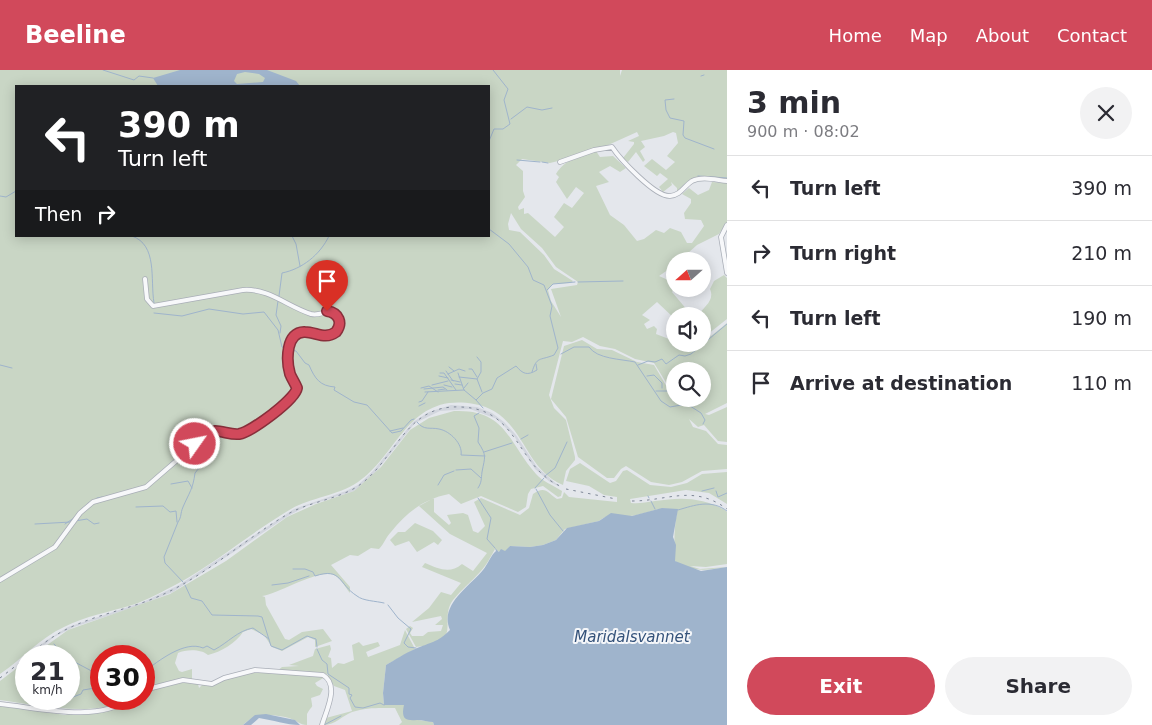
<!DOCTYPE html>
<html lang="en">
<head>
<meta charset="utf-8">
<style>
  body { margin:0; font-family:"DejaVu Sans",sans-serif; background:#f2f2f3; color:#2b2b33; height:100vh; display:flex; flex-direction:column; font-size:19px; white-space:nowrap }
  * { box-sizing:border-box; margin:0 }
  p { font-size:16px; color:#7c7c81 }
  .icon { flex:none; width:28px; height:28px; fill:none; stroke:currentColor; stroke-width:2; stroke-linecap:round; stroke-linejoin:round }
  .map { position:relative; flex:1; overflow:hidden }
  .drawer { display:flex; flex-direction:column; background:#fff; width:425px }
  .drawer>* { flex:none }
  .top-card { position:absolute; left:15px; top:15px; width:475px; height:152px; border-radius:0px; box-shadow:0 2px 12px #0003; background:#202124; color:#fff; overflow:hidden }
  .needle { width:32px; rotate:249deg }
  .buttons { position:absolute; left:666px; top:182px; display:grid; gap:10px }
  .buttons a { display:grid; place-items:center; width:45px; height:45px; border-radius:50%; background:#fff; box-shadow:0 2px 12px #0003; font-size:25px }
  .speed { position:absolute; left:15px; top:575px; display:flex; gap:10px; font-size:25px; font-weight:700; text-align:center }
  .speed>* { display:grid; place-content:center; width:65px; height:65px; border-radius:50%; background:#fff; box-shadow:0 2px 12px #0003; line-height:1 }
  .speed small { font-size:12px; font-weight:400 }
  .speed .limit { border:8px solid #d22; background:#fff; color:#111 }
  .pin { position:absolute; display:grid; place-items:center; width:42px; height:42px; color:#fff; margin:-51px -21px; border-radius:50% 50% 50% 0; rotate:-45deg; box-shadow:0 0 5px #0007 }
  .pin .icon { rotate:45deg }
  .me { position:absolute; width:55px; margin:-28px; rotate:57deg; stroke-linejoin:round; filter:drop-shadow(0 0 4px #0008) }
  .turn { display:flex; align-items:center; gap:18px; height:105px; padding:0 20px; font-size:22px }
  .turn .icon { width:65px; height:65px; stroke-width:2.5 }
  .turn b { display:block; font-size:35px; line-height:42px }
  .then { display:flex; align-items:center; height:48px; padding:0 20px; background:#0003; gap:10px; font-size:19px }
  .round { display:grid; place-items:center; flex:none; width:52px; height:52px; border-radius:26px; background:#f2f2f3 }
  .headline { display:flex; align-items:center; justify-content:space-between; height:85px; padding:0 20px }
  h1 { font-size:30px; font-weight:700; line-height:38px }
  .action { display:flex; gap:10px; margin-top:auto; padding:10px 20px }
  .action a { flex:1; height:58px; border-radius:30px; background:#d1495b; color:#fff; font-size:20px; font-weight:700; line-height:58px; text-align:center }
  .action a+a { background:#f2f2f3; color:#2b2b33 }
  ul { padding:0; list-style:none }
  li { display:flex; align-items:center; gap:15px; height:65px; padding:0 20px; border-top:1px solid #e1e1e2 }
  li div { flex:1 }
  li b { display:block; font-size:19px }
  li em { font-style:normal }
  header { display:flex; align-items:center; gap:30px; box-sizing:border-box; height:70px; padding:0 25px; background:#d1495b; color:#fff }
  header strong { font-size:24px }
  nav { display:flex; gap:28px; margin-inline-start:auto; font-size:18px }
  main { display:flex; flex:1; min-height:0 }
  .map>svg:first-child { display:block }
  .built { fill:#d2d6de }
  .green { fill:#c9d6c5; fill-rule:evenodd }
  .water { fill:#9fb4cc; fill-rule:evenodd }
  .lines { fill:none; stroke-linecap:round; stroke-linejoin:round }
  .stream { stroke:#9fb4cc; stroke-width:1 }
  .minor-casing { stroke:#a9aeb7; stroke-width:5.5 }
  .minor { stroke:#f7f8fa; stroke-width:4 }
  .rail { stroke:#7d8696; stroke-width:1; stroke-dasharray:2.5 5; stroke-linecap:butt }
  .route-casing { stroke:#882f3b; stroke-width:12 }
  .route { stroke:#d1495b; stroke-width:9 }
  .labels { text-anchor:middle; stroke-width:4; stroke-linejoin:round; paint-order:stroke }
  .water-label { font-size:15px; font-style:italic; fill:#34527a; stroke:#f4f6f9 }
</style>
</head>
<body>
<header>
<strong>Beeline</strong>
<nav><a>Home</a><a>Map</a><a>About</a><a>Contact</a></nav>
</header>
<main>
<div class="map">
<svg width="727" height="655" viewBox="0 0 727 655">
  <rect width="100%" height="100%" fill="#e4e7ec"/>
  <path class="built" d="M451 335 477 337 492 343 504 352 516 365 537 397 560 417 550 412 535 399 514 366 497 349 470 339 440 341 415 353 375 403 354 421 307 436 288 446 173 522 135 537 74 557 54 567 30 586H27L47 570 68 557 143 532 179 515 294 439 346 421 358 415 373 401 413 352 429 342Z"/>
  <path class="green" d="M0 0H620V6L622 0H727V110L700 108 677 122V118L671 112 672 115 663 122 659 117 668 109 660 103 657 106 644 96 652 89 666 100 675 92 667 86 678 73 676 63 673 62 664 66 641 71 645 77 640 81 645 90 643 92 636 82 628 92 623 88 634 74V72L628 71 639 66 637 62 606 76 558 91 550 93 522 89 516 95 523 101V121L525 127 518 137 519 140 524 138V144L528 143 555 167 564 157 554 147 564 133 572 138 584 123 576 117 567 129 556 112 559 107 556 104C565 89 580 86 596 81L600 87 613 86 626 98 620 102 610 96 599 102 609 112 596 116 610 145 624 155 637 171 644 169 656 160 664 163 670 158 681 162 687 173H692L704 156 701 150 685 149 684 143 691 133V129L682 124 689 118 698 125 709 120 712 112 727 113V152L719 164 697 175 679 191H675V195L659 206 675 213V218L672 222 688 241 698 240 695 245 686 246 680 241 675 249 657 232 642 245 650 250 644 254 647 259 654 256 657 259 656 264 669 269 672 263 675 264V274H702L703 269 711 266 727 253V333L705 344 709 345 727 337V372L718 371 704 355 698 357 689 349 693 357 706 361 718 374 727 375V399L702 401 682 412 669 415 651 412 626 396 621 399 614 408H607L578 387 566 347 551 329 564 276 582 270 597 279 612 280 637 292 654 295 674 329H702V301H675V327L654 293 635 289 615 279 600 276 583 267 572 272 563 271 549 325 554 338 566 350 575 387V390L566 401 563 415C521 398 525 343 474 334 408 322 399 384 358 412 337 426 312 427 291 439 252 462 217 492 177 514 163 521 148 530 132 535 110 542 85 546 64 557 40 568 22 589 0 604ZM16 16H489V166H16ZM511 143 521 159 542 178 556 197 578 212 577 215 551 219 561 247 551 231 548 220 553 214 571 213 573 211 554 199 544 185 520 162 509 160 508 154Z
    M724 205 727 208V249L708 264 703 265 702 246H698C704 236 715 231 710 219L714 211Z
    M454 341C506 339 508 372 536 404 543 412 553 415 562 421L561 426 558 427 543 416 531 419 528 424 526 437 518 442 481 426 461 434 449 424C424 429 407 442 391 462 386 467 384 474 379 479L371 478 358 486 350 485 331 495 350 517V523C345 517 341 508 334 505 317 499 279 524 262 526L265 527 266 535 285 569 289 570 302 562 323 559 332 571 315 577V570L308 567 282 581 272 577 264 565 251 559 243 562C236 573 221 582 208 585 202 579 186 579 178 583L175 593 179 601 182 602 192 599V609C178 607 163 617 151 613L144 618V586H101V629H128C95 648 37 635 0 630V611L26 591V629H69V586H32L68 560 170 524 226 491 287 447 316 434 354 421 381 397 410 360 429 348Z
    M580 393 610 413 616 411 623 401 627 400 650 415 671 417 687 413 702 404 727 402V434L709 423 686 420 630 429 631 433C639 434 646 432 655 431 681 427 701 427 725 440L727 442V494L706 497 690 496 700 499 727 497C709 500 691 503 675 491 674 475 674 458 677 442 661 433 646 445 630 446 619 447 610 442 599 451L565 459 556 470 543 475 530 477 510 476 504 485 495 479C491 486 486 496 480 502 471 512 461 520 453 530 443 543 451 559 445 566 438 574 426 576 416 577L406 559 410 556 413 558 410 563 412 566H423L428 562 441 561 443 555H435L442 549 441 546 412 552 429 538 441 522 451 525 461 513 422 497 425 493C439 499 450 504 462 494L473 501 487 483 450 464 419 436 434 428V442L449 455 451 453 447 445 463 443 468 445 473 461 478 463 485 456 474 432 481 428 520 445 529 438 533 424C545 415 548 423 557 429L562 428 564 422 569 427 617 432V427L604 425 589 416 566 411 570 399Z
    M415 453 433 461 442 470 438 475 434 472 417 482 409 471 395 476 390 470 398 462H405Z
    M405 560 415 579 386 595 383 623 384 635 404 634 418 650 433 652 434 655H399L402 652 395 638C380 638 367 637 352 642 342 646 335 655 324 655L326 648 352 641 345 620 334 616 327 604 277 601 282 597 299 596 289 595 313 586 315 579 330 575 331 579 328 587 331 588 332 598 338 593 344 594 354 590 352 575 359 572 363 576 378 572 380 576 366 582 368 587 400 575Z
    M252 601 325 607 315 613 317 616 323 619 320 625 311 628C313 641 313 633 307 644V655C300 655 296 650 289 648 273 644 255 642 243 655H0V635L65 645C76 641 90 645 103 642 119 638 127 629 144 629V621C164 616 179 609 198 614L199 618 202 615H208Z"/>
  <path class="water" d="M180 0H267L296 11 300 16H158L153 8ZM245 2 259 4 265 8 263 12 237 14 234 11 237 4Z
    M662 438 678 439 673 467 676 475 675 491 701 501 727 497V655H434L433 652C428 652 423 650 417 650 405 651 401 649 404 635H384L383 623 386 595C395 590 405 583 415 579 431 572 437 573 450 560 439 535 469 517 483 500 488 494 491 485 496 481L495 478 499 482 501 479 505 481 510 476 530 477 543 475 556 470 567 458 599 451 611 443 632 446Z
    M266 644 295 650 300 655C286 655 273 650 259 648L251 655H243L255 645Z"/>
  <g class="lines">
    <path class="stream" d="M103 0 134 10 139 6 153 8
      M701 6 704 5
      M674 29 665 30 666 40 670 48 684 51 683 65 685 68 714 79
      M511 49 527 37 542 40 552 38
      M489 71 494 59H503L510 54 504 30 508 19 493 0
      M517 90 540 92
      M542 92 548 93
      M698 106 727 108
      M0 126 6 127 16 121
      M489 159 509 174 528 197 533 210 544 215 552 236 550 246 558 278 554 285C539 291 537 286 532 302
      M108 166H126
      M132 166C158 175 150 209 154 233
      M292 166 296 174 300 196
      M578 212 623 211
      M547 220 553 214 575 212
      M279 226 282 203C302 199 320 185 329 166
      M278 231 276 245 281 256 280 263
      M154 243 182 246 209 239 243 244 264 242 278 260 282 277 287 279
      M291 280 296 281 305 293 309 295C315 309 320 316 335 317L334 320 354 332 367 335 392 363 401 361 411 350 414 349
      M561 284 574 277H589C597 289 621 289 635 292L661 331 670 337 687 334 701 343 705 350 703 354
      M477 287 481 292V302L477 309 482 322
      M0 295 12 298
      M638 295 648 291 655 292 662 289 666 294 679 285 685 286 691 284 727 254
      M449 297 454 301
      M469 299H472L477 307
      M446 301 453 311
      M440 303H444L456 320
      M458 303 464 320 476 330
      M448 304 459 299 465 301
      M439 306 448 308
      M647 306 654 305 662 313V318
      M459 307 477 309
      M451 310 460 312
      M455 314 462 315
      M432 315 448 311
      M444 315 452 317
      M421 318 429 316 438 322
      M464 318 468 313
      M424 319 443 317 447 320
      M438 320 445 319
      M656 321H668
      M425 322 464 320
      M419 332 422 331 428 322
      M419 336 425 333
      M483 338 476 330 483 323 492 319 497 308 516 296C523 304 527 306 537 300L536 294
      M417 352C424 361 430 357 439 359 450 361 463 374 461 385L485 386
      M390 361 403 358
      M521 369 528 365
      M484 382 512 373
      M456 400 471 399 481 408
      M545 406 555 398 567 372
      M171 414 188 411 192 418
      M438 415 444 405 454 401
      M478 418C482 412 481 409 482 402 485 386 487 386 478 372L479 358 474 346 479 343
      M535 418 544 408
      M536 419 550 445 563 461
      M702 421 714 418
      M716 421 718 427 727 423
      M648 426 649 428
      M97 428 102 427
      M478 428 491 448 487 469 495 478
      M651 431 655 439
      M84 437 90 432
      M136 437 163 436 170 442 176 441 177 452
      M678 440C695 435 711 429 727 441
      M75 451 87 449 94 454 99 453
      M35 454 71 452
      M65 454 74 448
      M293 499H305L313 502 315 506C342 497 338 514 357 526 363 531 376 531 384 533
      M183 512 165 493 164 487 178 452C182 446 180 444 183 437 189 423 193 419 195 403L203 393
      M185 515 191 528 202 531 212 545 258 546 262 547 271 576 282 580 307 566 316 569 317 577
      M272 515 288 513 309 506
      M388 535 398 548 411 559 404 573 408 577 416 578
      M54 574 64 586
      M317 579 322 590 327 594 328 604 349 618V624L352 625 350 628 355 637 363 638 380 633 384 635
      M69 589 101 606
      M144 602C158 591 185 570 203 578L207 576 214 580C229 572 237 561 253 558L269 569
      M69 623 73 627 81 624 83 620 101 617
      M324 655 341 646"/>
    <defs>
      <path id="minor" d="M560 92 594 80 612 77C620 89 655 127 670 126 681 125 684 116 692 111 702 106 716 110 727 111
        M727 155 721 167 727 203
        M0 510 55 477 80 443 93 432 146 417 205 366 215 361 238 364 248 361 291 329 297 318 289 299 291 269C305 252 342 282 339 249 331 235 322 247 311 244 288 237 269 218 243 220L153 236 147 229 145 209
        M144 620 183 610 212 614 224 608 255 600 323 605C340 615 326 641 322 655
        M0 634C40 638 96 653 130 629"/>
    </defs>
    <use href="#minor" class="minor-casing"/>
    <use href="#minor" class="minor"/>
    <path class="rail" d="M566 419 616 429
      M632 431C668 431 693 414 727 439
      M28 586C40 576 51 567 65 560 96 544 132 539 164 524 209 503 245 469 288 444 309 432 334 430 355 418 396 393 403 334 461 337 519 339 516 396 560 416
      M0 608 26 588"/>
  </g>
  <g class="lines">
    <defs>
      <path id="route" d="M195 374 215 361C223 361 231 365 239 364 251 362 295 330 297 318 295 313 292 309 290 304 286 290 286 261 305 262 316 262 325 270 336 262 343 253 339 243 327 241"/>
    </defs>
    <use href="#route" class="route-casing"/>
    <use href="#route" class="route"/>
  </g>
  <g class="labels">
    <g class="water-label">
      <text x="632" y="572">Maridalsvannet</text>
    </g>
  </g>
</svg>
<div class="buttons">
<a><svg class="needle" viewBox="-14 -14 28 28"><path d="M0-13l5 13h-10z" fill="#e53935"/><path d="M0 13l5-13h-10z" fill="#7c7c81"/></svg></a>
<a><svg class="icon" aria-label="sound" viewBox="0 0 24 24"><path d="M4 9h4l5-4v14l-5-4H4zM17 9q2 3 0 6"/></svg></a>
<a><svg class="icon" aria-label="search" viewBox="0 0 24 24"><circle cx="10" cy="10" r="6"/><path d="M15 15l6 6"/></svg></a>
</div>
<div class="speed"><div>21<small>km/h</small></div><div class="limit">30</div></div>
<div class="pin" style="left:327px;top:241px;background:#d93025"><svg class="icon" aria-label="arrive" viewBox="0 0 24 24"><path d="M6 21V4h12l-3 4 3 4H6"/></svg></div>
<svg class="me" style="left:195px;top:374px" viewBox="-20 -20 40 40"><circle r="17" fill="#d1495b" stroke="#fff" stroke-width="3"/><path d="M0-11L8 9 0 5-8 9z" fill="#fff"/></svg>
<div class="top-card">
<div class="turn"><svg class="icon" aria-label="left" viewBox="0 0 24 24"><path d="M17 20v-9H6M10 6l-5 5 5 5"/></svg><div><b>390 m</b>Turn left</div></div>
<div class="then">Then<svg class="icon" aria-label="right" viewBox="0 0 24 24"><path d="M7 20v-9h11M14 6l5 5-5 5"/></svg></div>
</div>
</div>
<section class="drawer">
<div class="headline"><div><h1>3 min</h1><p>900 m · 08:02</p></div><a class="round"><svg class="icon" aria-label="close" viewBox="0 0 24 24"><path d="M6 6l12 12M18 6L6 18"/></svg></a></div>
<ul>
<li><svg class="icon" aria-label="left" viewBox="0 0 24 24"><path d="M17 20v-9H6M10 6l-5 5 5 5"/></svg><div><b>Turn left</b></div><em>390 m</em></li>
<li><svg class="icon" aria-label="right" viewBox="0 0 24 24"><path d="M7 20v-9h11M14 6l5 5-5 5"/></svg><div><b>Turn right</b></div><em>210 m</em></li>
<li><svg class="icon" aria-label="left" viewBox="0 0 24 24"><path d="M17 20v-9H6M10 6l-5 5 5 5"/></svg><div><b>Turn left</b></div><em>190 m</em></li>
<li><svg class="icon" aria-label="arrive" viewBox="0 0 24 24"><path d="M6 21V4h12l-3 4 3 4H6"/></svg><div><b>Arrive at destination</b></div><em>110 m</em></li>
</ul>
<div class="action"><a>Exit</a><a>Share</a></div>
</section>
</main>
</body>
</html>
